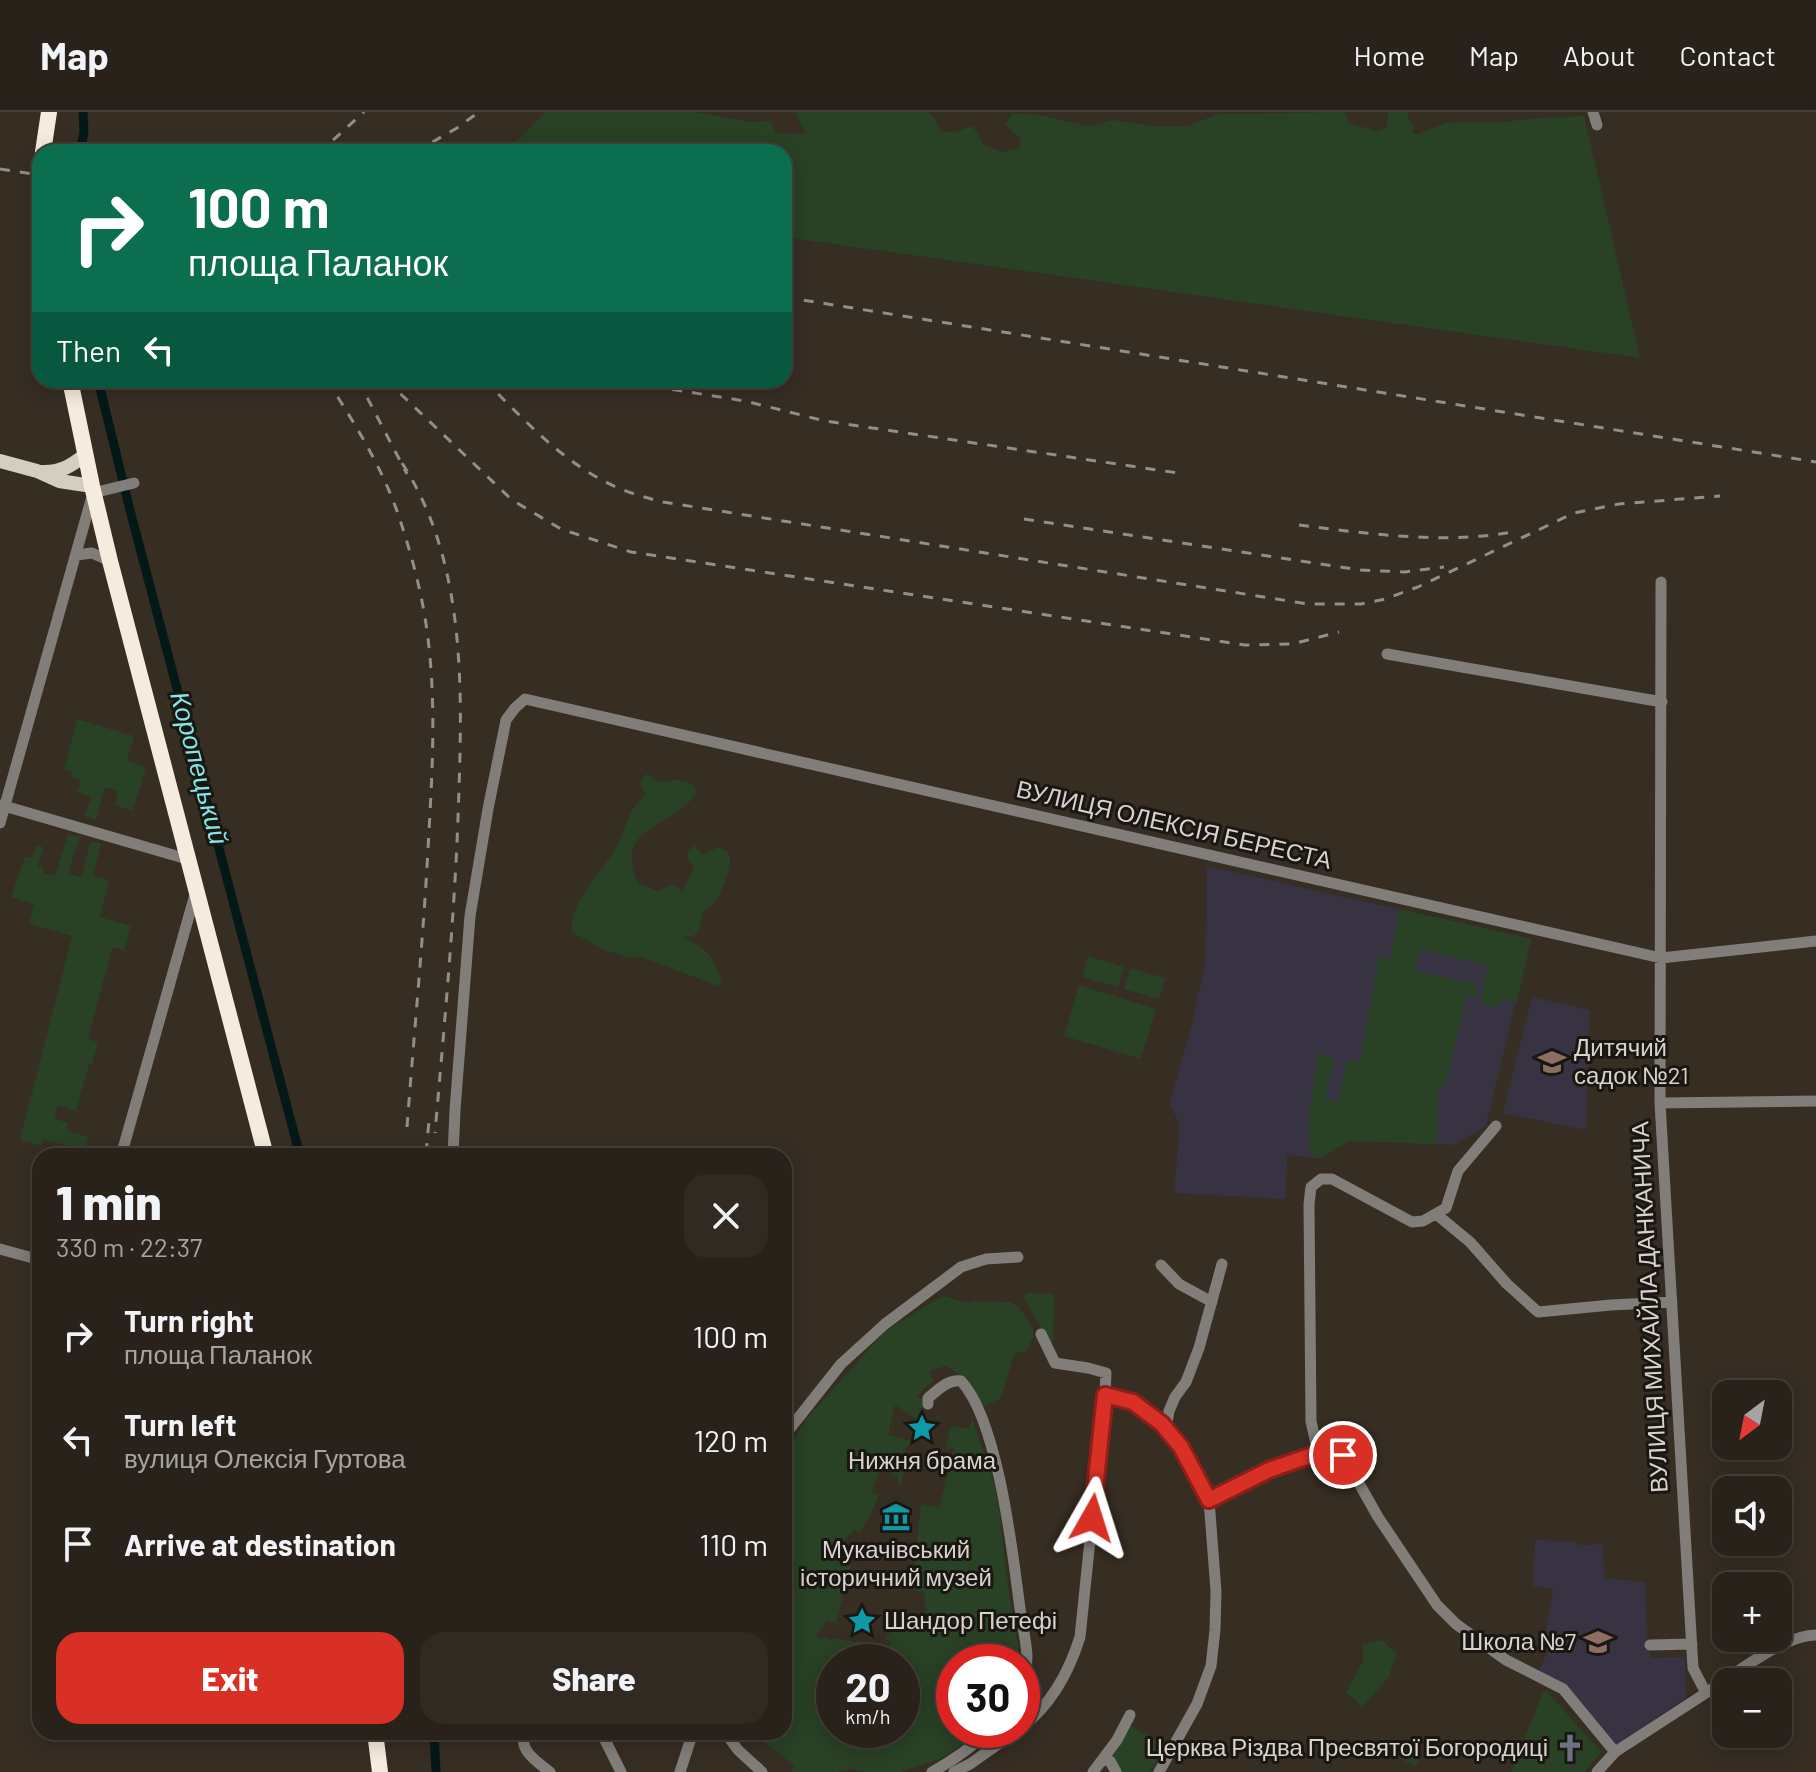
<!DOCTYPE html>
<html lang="en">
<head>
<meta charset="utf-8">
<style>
  body { margin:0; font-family:Barlow,sans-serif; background:#302a23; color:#f1f3f6; height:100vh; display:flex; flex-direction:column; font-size:30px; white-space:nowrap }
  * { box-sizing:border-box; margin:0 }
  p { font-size:26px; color:#a5a4a2 }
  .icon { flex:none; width:44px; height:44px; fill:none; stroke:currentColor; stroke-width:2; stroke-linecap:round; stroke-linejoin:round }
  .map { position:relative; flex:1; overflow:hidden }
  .drawer { position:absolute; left:32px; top:1036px; width:760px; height:592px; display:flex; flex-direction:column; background:#28221a; border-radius:24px; box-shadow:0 4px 20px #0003,0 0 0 2px #443f39 }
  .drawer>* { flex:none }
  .banner { position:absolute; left:32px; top:32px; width:760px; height:244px; border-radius:24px; box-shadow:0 4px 20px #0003,0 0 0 2px #443f39; background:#0b6e4f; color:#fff; overflow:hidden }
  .needle { width:52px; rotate:212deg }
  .buttons { position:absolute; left:1712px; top:1268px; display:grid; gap:16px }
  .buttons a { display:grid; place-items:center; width:80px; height:80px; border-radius:16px; background:#28221a; box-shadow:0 4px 20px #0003,0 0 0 2px #443f39; font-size:40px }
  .speed { position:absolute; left:816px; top:1532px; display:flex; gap:16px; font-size:40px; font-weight:700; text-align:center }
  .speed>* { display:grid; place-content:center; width:104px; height:104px; border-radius:50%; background:#28221a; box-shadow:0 4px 20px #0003,0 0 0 2px #443f39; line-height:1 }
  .speed small { font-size:20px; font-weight:400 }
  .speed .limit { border:12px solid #d22; background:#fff; color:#111 }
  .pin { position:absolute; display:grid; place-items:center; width:68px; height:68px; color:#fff; margin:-34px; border:4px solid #fff; border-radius:50%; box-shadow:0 2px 8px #0007 }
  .me { position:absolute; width:88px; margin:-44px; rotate:6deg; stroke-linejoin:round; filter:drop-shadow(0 0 6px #0008) }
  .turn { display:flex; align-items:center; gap:28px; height:168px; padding:0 24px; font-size:36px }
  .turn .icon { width:104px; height:104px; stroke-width:2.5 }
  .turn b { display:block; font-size:56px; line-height:68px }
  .then { display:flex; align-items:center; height:76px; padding:0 24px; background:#0003; gap:16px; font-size:30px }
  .round { display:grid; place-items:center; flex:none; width:84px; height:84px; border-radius:24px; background:#302a23 }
  .summary { display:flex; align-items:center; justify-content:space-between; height:136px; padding:0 24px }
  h1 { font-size:48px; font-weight:800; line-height:60px }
  .cta { display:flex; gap:16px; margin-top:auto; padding:16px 24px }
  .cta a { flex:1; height:92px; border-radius:24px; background:#d93025; color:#fff; font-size:32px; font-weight:800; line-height:92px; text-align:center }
  .cta a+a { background:#302a23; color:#f1f3f6 }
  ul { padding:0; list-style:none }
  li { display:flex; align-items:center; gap:24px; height:104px; padding:0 24px }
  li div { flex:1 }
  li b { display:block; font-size:30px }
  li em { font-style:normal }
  header { display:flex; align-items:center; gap:48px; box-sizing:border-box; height:112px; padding:0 40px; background:#28221a; border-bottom:2px solid #443f39 }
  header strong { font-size:38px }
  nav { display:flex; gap:44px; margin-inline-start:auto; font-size:28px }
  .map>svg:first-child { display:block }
  .education { fill:#383343 }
  .green { fill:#294125; fill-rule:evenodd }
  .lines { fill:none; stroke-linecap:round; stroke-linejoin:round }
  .canal { stroke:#051818; stroke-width:9 }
  .minor { stroke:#817d78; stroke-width:11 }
  .major { stroke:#d4cdc1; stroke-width:14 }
  .highway { stroke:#f5ecde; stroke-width:16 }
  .rail { stroke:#948e86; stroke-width:3; stroke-dasharray:10 10; stroke-linecap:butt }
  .highway-bridge { stroke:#f5ecde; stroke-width:16 }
  .route-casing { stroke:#8d1f18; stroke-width:20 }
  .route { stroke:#d93025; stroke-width:14 }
  .labels { text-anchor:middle; stroke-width:6; stroke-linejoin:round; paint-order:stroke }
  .street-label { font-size:24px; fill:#d7d2cb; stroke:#1a1612 }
  .poi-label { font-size:24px; fill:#d7d2cb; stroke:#1a1612; text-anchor:start }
  .water-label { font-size:26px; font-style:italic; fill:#83e7e7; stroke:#1a1612 }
</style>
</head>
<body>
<header>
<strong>Map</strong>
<nav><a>Home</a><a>Map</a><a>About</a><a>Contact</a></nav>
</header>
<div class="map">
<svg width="1816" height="1660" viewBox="0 0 1816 1660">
  <rect width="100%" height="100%" fill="#362d23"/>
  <path class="education" d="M1207 754 1531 827 1486 1014 1454 1033 1349 1029 1320 1047 1287 1043 1286 1087 1174 1081 1180 1013 1170 992 1193 907 1206 849Z
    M1532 885 1590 898 1586 1018 1503 1001Z
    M1535 1428 1571 1429 1581 1433 1602 1432 1605 1466 1645 1470 1647 1527 1650 1528V1546L1685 1545 1686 1586 1614 1634 1564 1575 1537 1561 1548 1540 1545 1527 1553 1477 1533 1474Z"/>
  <path class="green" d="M546 0H695L750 10 771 9 775 21 806 22 795 0H928L935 7 941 20H954L973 14 984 33 1003 40 1019 36 1021 27 1005 13 1012 1 1038 3 1089 14 1113 8 1151 14H1187L1219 2 1342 0H1345L1349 11C1358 15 1367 15 1376 19L1387 16 1388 0H1408V5L1415 15 1412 20 1417 22 1445 11 1503 10 1537 6 1584 4 1640 246 784 125V40H506Z
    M77 607 134 624 127 649 146 655 133 699 115 693 118 679 105 675 96 707 85 704 91 685 77 680 81 669 71 665 72 660 64 657Z
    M646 662 653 665 659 670 678 668 693 672 697 680C673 718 613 711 638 772L644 773 658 779 671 773 679 775 682 780 694 756 688 748V739L694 733 702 743 718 735C722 737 726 737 729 742 734 750 721 783 714 791 712 794 707 796 704 798L699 818 693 825 686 824 684 826C707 836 714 845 722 870L718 874 641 845H627L604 838 572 820C566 794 605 757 617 734 623 722 625 711 631 700 635 692 642 689 645 680L640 672Z
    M68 722 80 725 69 758 70 762 81 765 91 729 101 732 93 764 109 768 100 805 131 814 124 838 112 836 88 927 98 930 92 952H89L76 999 58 994 54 1006 68 1011 67 1019 89 1025 85 1037 43 1028 41 1034 20 1028 72 824 29 812 34 792 11 785 25 744 32 746 36 733 43 735 38 754 44 756 43 761 55 764Z
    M1400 797 1531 827 1517 890 1500 887 1498 895 1480 891 1488 853 1419 837 1416 859 1477 872 1475 885 1460 882 1466 887 1445 974 1438 975 1437 1032 1349 1029 1320 1047 1309 1040 1310 1015 1307 1012 1312 984 1318 940 1335 948 1325 986 1340 991 1339 985 1347 948 1360 950 1379 845 1390 847Z
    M1088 844 1124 855 1118 875 1082 865Z
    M1130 856 1165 866 1159 887 1124 877Z
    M1079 873 1156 897 1141 947 1064 924Z
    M1031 1181 1054 1182 1053 1230 1050 1232 1023 1184Z
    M943 1184 969 1191 972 1189 1010 1190 1019 1195 1033 1217V1225L1026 1239 1014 1242 1001 1286 982 1296 967 1268 946 1254 929 1259 934 1268 917 1284 925 1289 919 1315 915 1314 916 1307 895 1293 888 1323 912 1329 906 1336 901 1349 905 1355 901 1374 898 1373 899 1367 881 1354 872 1381 879 1383 870 1404 860 1421 855 1418 841 1431 837 1449 851 1454 836 1511 827 1509 816 1523 819 1527 825 1525 831 1529 833 1526 868 1532 869 1539 889 1544 891 1530 885 1527 892 1517V1505H897L900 1501 926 1503 924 1480 914 1479 915 1446 921 1392 939 1396 954 1338 952 1335 945 1339 951 1314 969 1317 972 1306 991 1361 999 1396 1008 1474 1018 1534V1550H954V1618H984L940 1647 900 1660H870L848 1657 836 1660H791L794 1653 764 1630 761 1620H784V1347L806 1307 886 1218ZM834 1550H902V1618H834Z
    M1383 1528 1397 1543 1390 1561 1391 1563 1362 1595 1346 1580 1364 1548 1362 1532Z
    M1547 1579 1601 1640 1585 1660H1511L1543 1580Z
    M1130 1613 1165 1634 1150 1660H1120L1112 1645Z
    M1381 1626 1421 1643 1416 1654 1377 1637Z"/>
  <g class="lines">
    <path class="canal" d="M80 40 84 20 83 0
      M98 268 131 402 300 1044
      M434 1620 436 1660"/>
    <path class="minor" d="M1593 0 1597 13
      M76 443 92 441 110 449
      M1387 542 1662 590
      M1 693 187 747
      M0 711 93 381 134 371
      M1660 991 1816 989
      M121 1044 196 779
      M453 1044 455 998 470 804 488 697 506 608 515 596 525 587 1661 846 1816 829
      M1436 1102 1470 1130 1507 1172 1538 1200 1611 1193 1672 1190
      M0 1137 40 1148
      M1161 1153 1179 1172 1212 1190
      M1105 1283 1133 1290 1162 1312 1181 1335 1209 1388 1216 1479 1215 1518 1211 1554 1197 1592 1159 1660
      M928 1292V1286C938 1278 948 1267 961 1269 997 1307 1012 1435 1019 1489 1021 1507 1026 1526 1027 1544 1027 1554 1024 1565 1022 1575
      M1166 1317 1169 1299 1175 1285 1186 1270 1199 1236 1222 1152
      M784 1324 841 1252 885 1212 961 1155 986 1147 1018 1145
      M1318 1341 1311 1309 1309 1092 1311 1075 1321 1067H1332L1412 1110 1423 1109 1446 1096 1458 1059 1496 1014
      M1209 1388 1269 1358 1318 1341 1332 1339 1343 1343 1378 1405 1437 1493 1456 1512 1506 1548 1563 1577 1615 1640
      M1650 1533 1692 1532
      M1706 1581C1734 1563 1783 1523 1816 1523
      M1022 1615C1052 1592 1069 1560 1080 1525L1105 1283 1106 1261 1088 1256 1055 1251 1041 1222
      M524 1620C519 1639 536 1649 550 1660
      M601 1620 621 1660
      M725 1620 738 1638 762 1660
      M1103 1647 1110 1649 1116 1660
      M680 1660 693 1620
      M932 1660C954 1648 972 1635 990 1618
      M954 1660 970 1652 1018 1618
      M1093 1660 1117 1628 1130 1603
      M1597 1660 1615 1640 1706 1581 1693 1556 1660 991 1661 470"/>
    <path class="major" d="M0 349 37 359 59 369 92 374
      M41 360C60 361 71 354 85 343"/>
    <path class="highway" d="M43 40 49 0
      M70 268 92 374 110 449 266 1044
      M375 1620 380 1660"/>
    <path class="rail" d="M317 40 332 29 364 0
      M415 40 457 16 479 0
      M0 57 40 63
      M784 185 1816 350
      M327 268C355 312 384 358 400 408 412 444 422 482 427 519 437 591 432 665 428 737 423 830 414 922 407 1015
      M358 268 407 362
      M386 268 512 388 561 417 631 440 1245 533 1292 532 1339 520
      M484 268C521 304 557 345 604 369 622 379 643 385 663 390L1308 492H1361L1385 487 1418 475 1574 401 1619 392 1720 384
      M613 268 745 289 825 309 1178 361
      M402 351C469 454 462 588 458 706 454 811 444 916 435 1021
      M1024 407 1360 458 1405 460 1444 455
      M1299 413C1371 422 1446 433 1518 419
      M426 1041 429 1009"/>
    <path class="highway-bridge" d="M40 64 39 78 40 104"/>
  </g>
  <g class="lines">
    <defs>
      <path id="route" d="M1092 1406 1105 1283 1133 1290 1162 1312 1181 1335 1209 1388 1269 1358 1318 1341 1332 1339 1343 1343"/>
    </defs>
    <use href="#route" class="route-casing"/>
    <use href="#route" class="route"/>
  </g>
  <defs>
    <symbol id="school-bare" viewBox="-9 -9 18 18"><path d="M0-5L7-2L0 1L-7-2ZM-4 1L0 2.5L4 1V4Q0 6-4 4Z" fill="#8d6e63" stroke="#1a1612" stroke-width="2.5" paint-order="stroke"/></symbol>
    <symbol id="sight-bare" viewBox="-9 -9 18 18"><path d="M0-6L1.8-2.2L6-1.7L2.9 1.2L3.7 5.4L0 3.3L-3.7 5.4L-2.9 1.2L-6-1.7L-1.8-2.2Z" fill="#0f9aa8" stroke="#1a1612" stroke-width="2.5" paint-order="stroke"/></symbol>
    <symbol id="museum-bare" viewBox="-9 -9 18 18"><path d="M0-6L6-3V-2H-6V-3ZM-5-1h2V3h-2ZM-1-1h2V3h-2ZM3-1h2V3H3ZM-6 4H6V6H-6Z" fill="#0f9aa8" stroke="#1a1612" stroke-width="2.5" paint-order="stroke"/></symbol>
    <symbol id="church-bare" viewBox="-9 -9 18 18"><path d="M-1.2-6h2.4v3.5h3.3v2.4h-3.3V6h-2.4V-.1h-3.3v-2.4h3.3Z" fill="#6b7280" stroke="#1a1612" stroke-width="2.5" paint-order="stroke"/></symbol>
  </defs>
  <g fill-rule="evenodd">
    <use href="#school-bare" x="1532" y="930" width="40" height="40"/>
    <use href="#sight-bare" x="902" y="1296" width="40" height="40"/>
    <use href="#museum-bare" x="876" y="1385" width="40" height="40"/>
    <use href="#sight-bare" x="842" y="1489" width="40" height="40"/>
    <use href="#school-bare" x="1578" y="1510" width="40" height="40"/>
    <use href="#church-bare" x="1550" y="1616" width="40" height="40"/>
  </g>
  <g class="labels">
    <g class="street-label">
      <text transform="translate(1174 713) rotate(13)" y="8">ВУЛИЦЯ ОЛЕКСІЯ БЕРЕСТА</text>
      <text transform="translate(1650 1195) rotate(-93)" y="8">ВУЛИЦЯ МИХАЙЛА ДАНКАНИЧА</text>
    </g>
    <g class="poi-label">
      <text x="1574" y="944">Дитячий<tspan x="1574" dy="28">садок №21</tspan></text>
      <text x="922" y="1357" text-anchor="middle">Нижня брама</text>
      <text x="896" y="1446" text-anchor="middle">Мукачівський<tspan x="896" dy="28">історичний музей</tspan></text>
      <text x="884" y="1517">Шандор Петефі</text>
      <text x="1576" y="1538" text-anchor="end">Школа №7</text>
      <text x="1548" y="1644" text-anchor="end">Церква Різдва Пресвятої Богородиці</text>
    </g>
    <g class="water-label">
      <text transform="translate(199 656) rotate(75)" y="9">Коропецький</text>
    </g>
  </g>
</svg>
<div class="buttons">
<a><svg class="needle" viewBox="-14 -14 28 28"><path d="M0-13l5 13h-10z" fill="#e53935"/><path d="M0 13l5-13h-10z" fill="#a5a4a2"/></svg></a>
<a><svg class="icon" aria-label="sound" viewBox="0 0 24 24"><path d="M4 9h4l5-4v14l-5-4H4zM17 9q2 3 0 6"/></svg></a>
<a>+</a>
<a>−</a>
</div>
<div class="speed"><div>20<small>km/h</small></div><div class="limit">30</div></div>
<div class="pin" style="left:1343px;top:1343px;background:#d93025"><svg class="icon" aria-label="arrive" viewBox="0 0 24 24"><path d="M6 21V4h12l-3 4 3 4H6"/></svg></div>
<svg class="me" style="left:1092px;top:1406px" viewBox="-20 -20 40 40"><path d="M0-17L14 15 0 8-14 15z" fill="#d93025" stroke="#fff" stroke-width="4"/></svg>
<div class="banner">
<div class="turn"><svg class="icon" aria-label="right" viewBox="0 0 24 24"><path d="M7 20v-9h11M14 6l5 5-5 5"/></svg><div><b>100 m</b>площа Паланок</div></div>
<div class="then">Then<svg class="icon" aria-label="left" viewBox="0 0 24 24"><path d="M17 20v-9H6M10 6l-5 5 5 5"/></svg></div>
</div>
<section class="drawer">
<div class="summary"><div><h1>1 min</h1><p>330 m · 22:37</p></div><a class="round"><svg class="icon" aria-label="close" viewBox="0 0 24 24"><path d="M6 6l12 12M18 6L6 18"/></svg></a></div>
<ul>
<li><svg class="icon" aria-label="right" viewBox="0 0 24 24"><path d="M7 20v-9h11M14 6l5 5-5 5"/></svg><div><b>Turn right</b><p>площа Паланок</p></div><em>100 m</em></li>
<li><svg class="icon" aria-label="left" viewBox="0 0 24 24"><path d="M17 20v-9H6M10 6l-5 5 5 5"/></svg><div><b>Turn left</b><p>вулиця Олексія Гуртова</p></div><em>120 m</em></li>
<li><svg class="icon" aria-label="arrive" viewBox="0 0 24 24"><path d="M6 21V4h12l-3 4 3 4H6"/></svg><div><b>Arrive at destination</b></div><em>110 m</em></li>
</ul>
<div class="cta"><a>Exit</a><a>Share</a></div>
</section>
</div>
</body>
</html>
